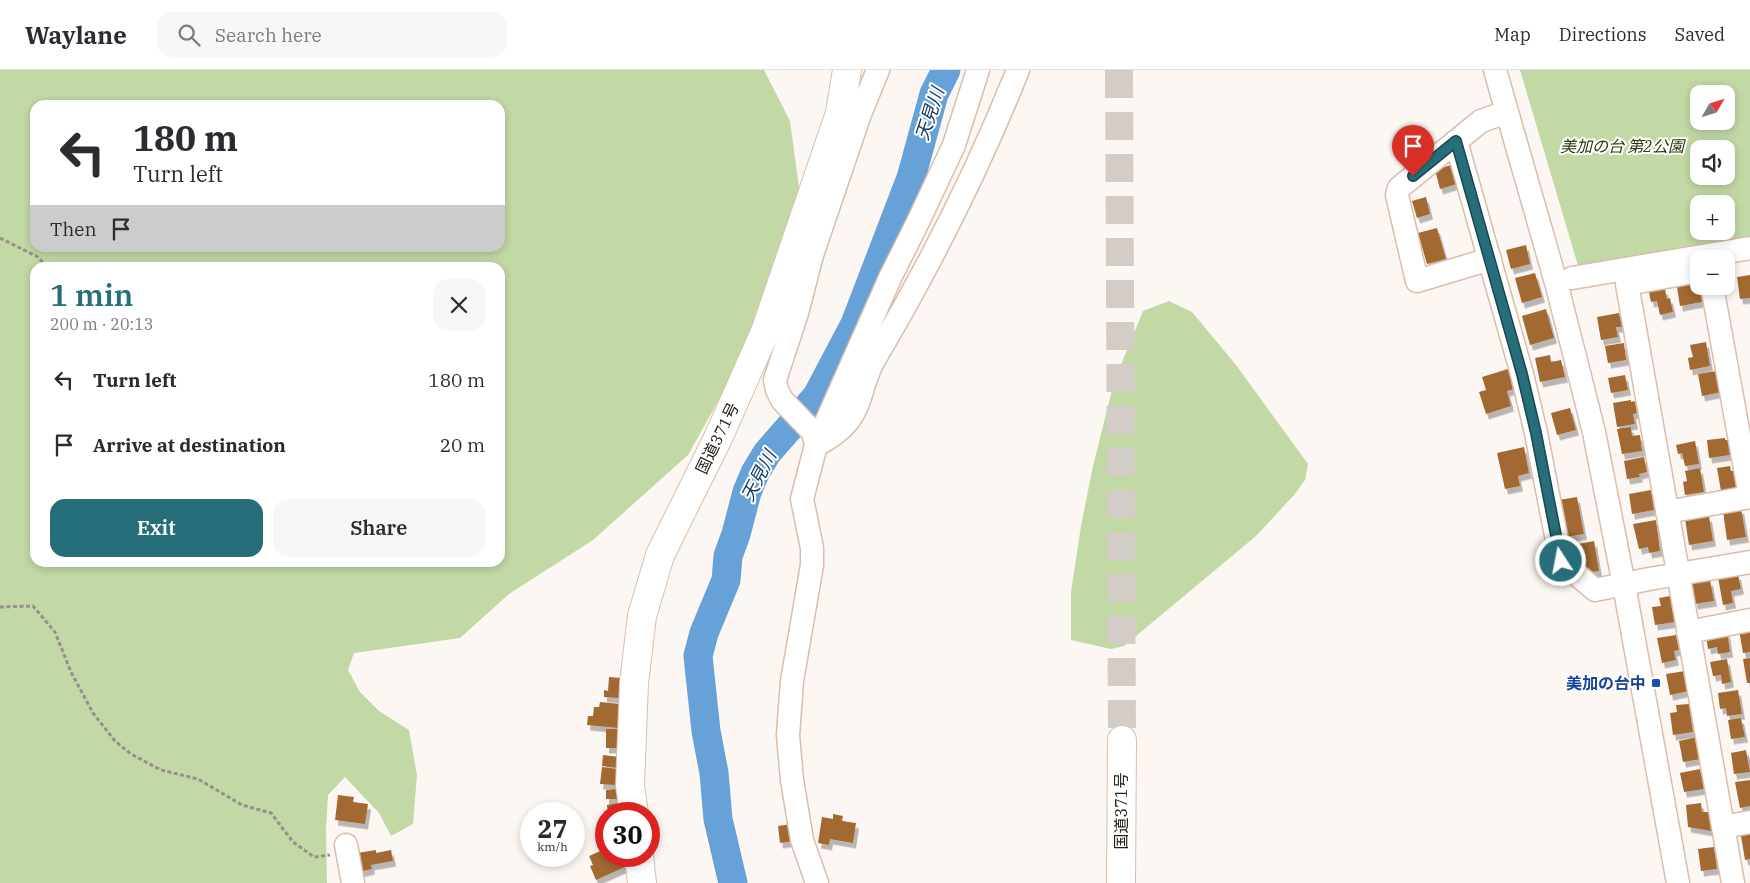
<!DOCTYPE html>
<html lang="en">
<head>
<meta charset="utf-8">
<style>
  body { margin:0; font-family:"IBM Plex Serif","Noto Sans JP",serif; background:#f7f7f7; color:#2b2b33; height:100vh; display:flex; flex-direction:column; font-size:19px; white-space:nowrap }
  * { box-sizing:border-box; margin:0 }
  p { font-size:16px; color:#7c7c81 }
  .icon { flex:none; width:28px; height:28px; fill:none; stroke:currentColor; stroke-width:2; stroke-linecap:round; stroke-linejoin:round }
  .map { position:relative; flex:1; overflow:hidden }
  .sheet { position:absolute; left:30px; top:192px; width:475px; height:305px; display:flex; flex-direction:column; background:#fff; border-radius:15px; box-shadow:0 2px 8px #0003 }
  .sheet>* { flex:none }
  .top-card { position:absolute; left:30px; top:30px; width:475px; height:152px; border-radius:15px; box-shadow:0 2px 8px #0003; background:#fff; color:#2b2b33; overflow:hidden }
  .needle { width:32px; rotate:51deg }
  .controls { position:absolute; left:1690px; top:15px; display:grid; gap:10px }
  .controls a { display:grid; place-items:center; width:45px; height:45px; border-radius:10px; background:#fff; box-shadow:0 2px 8px #0003; font-size:25px }
  .speed { position:absolute; left:520px; top:732px; display:flex; gap:10px; font-size:25px; font-weight:700; text-align:center }
  .speed>* { display:grid; place-content:center; width:65px; height:65px; border-radius:50%; background:#fff; box-shadow:0 2px 8px #0003; line-height:1 }
  .speed small { font-size:12px; font-weight:400 }
  .speed .limit { border:8px solid #d22; background:#fff; color:#111 }
  .pin { position:absolute; display:grid; place-items:center; width:42px; height:42px; color:#fff; margin:-51px -21px; border-radius:50% 50% 50% 0; rotate:-45deg; box-shadow:0 0 5px #0007 }
  .pin .icon { rotate:45deg }
  .me { position:absolute; width:55px; margin:-28px; rotate:349deg; stroke-linejoin:round; filter:drop-shadow(0 0 4px #0008) }
  .turn { display:flex; align-items:center; gap:18px; height:105px; padding:0 20px; font-size:22px }
  .turn .icon { width:65px; height:65px; stroke-width:2.5 }
  .turn b { display:block; font-size:35px; line-height:42px }
  .then { display:flex; align-items:center; height:48px; padding:0 20px; background:#0003; gap:10px; font-size:19px }
  .round { display:grid; place-items:center; flex:none; width:52px; height:52px; border-radius:15px; background:#f7f7f7 }
  .headline { display:flex; align-items:center; justify-content:space-between; height:85px; padding:0 20px }
  h1 { font-size:30px; font-weight:600; line-height:38px; color:#266e79 }
  .action { display:flex; gap:10px; margin-top:auto; padding:10px 20px }
  .action a { flex:1; height:58px; border-radius:15px; background:#266e79; color:#fff; font-size:20px; font-weight:600; line-height:58px; text-align:center }
  .action a+a { background:#f7f7f7; color:#2b2b33 }
  ul { padding:0; list-style:none }
  li { display:flex; align-items:center; gap:15px; height:65px; padding:0 20px }
  li div { flex:1 }
  li b { display:block; font-size:19px }
  li em { font-style:normal }
  header { display:flex; align-items:center; gap:30px; box-sizing:border-box; height:70px; padding:0 25px; background:#fff; border-bottom:1px solid #e1e1e2 }
  header strong { font-size:24px }
  nav { display:flex; gap:28px; margin-inline-start:auto; font-size:18px }
  .search { width:350px; height:45px; background:#f7f7f7; display:flex; align-items:center; gap:12px; box-sizing:border-box; padding:0 18px; border-radius:15px; color:#7c7c81; font-size:19px }
  .map>svg:first-child { display:block }
  .green { fill:#c2d8a5; fill-rule:evenodd }
  .lines { fill:none; stroke-linecap:round; stroke-linejoin:round }
  .river { stroke:#66a1d8; stroke-width:29 }
  .building { fill:#a26930; filter:url(#shadow) }
  .highway-tunnel { stroke:#d3ccc7; stroke-width:28; stroke-dasharray:28 14; stroke-linecap:butt }
  .minor-casing { stroke:#dbbdab; stroke-width:25 }
  .highway-casing { stroke:#dbbdab; stroke-width:30 }
  .path { stroke:#978f89; stroke-width:3; stroke-dasharray:4 2.5; stroke-linecap:butt }
  .minor { stroke:#fff; stroke-width:22 }
  .highway { stroke:#fff; stroke-width:28 }
  .route-casing { stroke:#19484f; stroke-width:12 }
  .route { stroke:#266e79; stroke-width:9 }
  .transit-dot { fill:#1a4fb4; stroke:#fff; stroke-width:2 }
  .labels { text-anchor:middle; stroke-width:4; stroke-linejoin:round; paint-order:stroke }
  .park-label { font-size:16px; font-style:italic; fill:#2a3b04; stroke:#fff }
  .street-label { font-size:16px; fill:#2b2019; stroke:#fff }
  .transit-label { font-size:16px; font-weight:bold; fill:#164399; stroke:#fff; text-anchor:end }
  .water-label { font-size:18px; font-style:italic; fill:#0f3c60; stroke:#fff }
</style>
</head>
<body>
<header>
<strong>Waylane</strong>
<div class="search"><svg class="icon" aria-label="search" viewBox="0 0 24 24"><circle cx="10" cy="10" r="6"/><path d="M15 15l6 6"/></svg>Search here</div>
<nav><a>Map</a><a>Directions</a><a>Saved</a></nav>
</header>
<div class="map">
<svg width="1750" height="813" viewBox="0 0 1750 813">
  <defs>
    <filter id="shadow"><feDropShadow dx="3" dy="5.5" stdDeviation="0" flood-color="#0004"/></filter>
  </defs>
  <rect width="100%" height="100%" fill="#fdf7f3"/>
  <path class="green" d="M0 0H764L790 51 800 125 773 217 735 301 688 385 593 470 509 524 460 568 354 583 348 600 360 622 379 641 409 660 417 705 413 754 391 766 379 743 345 707 328 725 326 759 327 813H0ZM35 35H500V178H35ZM35 198H500V492H35Z
    M1520 0H1750V171L1579 199ZM1699 24H1726V51H1699ZM1699 79H1726V106H1699ZM1699 134H1726V161H1699Z
    M1169 231 1192 242 1212 266 1236 295 1308 394 1305 410 1294 425 1256 466 1124 576 1111 579 1071 570V522L1081 456 1093 396 1114 312 1143 241Z"/>
  <g class="lines">
    <path class="river" d="M733 813 718 749 714 703 706 661 698 586 704 563 726 510 728 486 736 464 747 422 755 403 767 383 817 326 855 254 911 108 934 24 946 0"/>
  </g>
  <path class="building" d="M1454 94 1460 113 1440 119 1435 100Z
    M1426 127 1430 144 1417 148 1412 131Z
    M1437 158 1446 189 1427 194 1418 163Z
    M1526 175 1530 194 1511 199 1506 180Z
    M1535 203 1542 227 1522 233 1515 208Z
    M1750 205V228L1740 229 1737 207Z
    M1699 213 1702 232 1680 236 1677 217Z
    M1665 219 1667 229 1670 228 1673 242 1660 245 1657 231 1651 232 1649 222Z
    M1546 239 1554 268 1530 275 1522 246Z
    M1619 243 1622 257H1616L1618 267 1601 270 1597 247Z
    M1706 272 1710 296 1690 300 1688 288 1693 287 1690 275Z
    M1624 273 1626 290 1608 293 1605 276Z
    M1550 285 1551 292 1561 290 1565 307 1540 312 1535 288Z
    M1508 299 1514 319 1507 321 1511 336 1486 344 1479 322 1486 320 1482 307Z
    M1717 301 1721 322 1702 326 1698 304Z
    M1625 305 1628 320 1611 323 1608 308Z
    M1631 330V332L1635 331 1637 343 1633 344 1635 354 1617 357 1613 333Z
    M1570 338 1576 360 1557 365 1551 343Z
    M1631 357 1632 366 1640 365 1642 381 1622 384 1617 359Z
    M1725 368V370H1728L1730 385 1709 388 1707 370Z
    M1695 371 1699 394 1685 396 1682 383 1678 384 1676 375Z
    M1524 377 1529 403 1518 406 1520 416 1505 419 1497 383Z
    M1644 387 1647 402 1639 404 1640 407 1627 409 1624 391Z
    M1730 396 1731 401 1735 400 1738 418 1721 421 1717 398Z
    M1700 398 1704 422 1685 425 1683 412 1687 411 1685 401Z
    M1651 420 1654 440 1632 444 1629 424Z
    M1577 427 1584 464 1566 467 1559 430Z
    M1741 438 1746 467 1727 470 1723 441Z
    M1709 446 1713 471 1689 475 1685 449Z
    M1656 450 1660 481 1649 483 1648 477 1639 479 1633 454Z
    M1594 471 1599 501 1591 502 1576 491 1573 475Z
    M1738 504 1741 519 1731 521 1733 533 1723 535 1718 507Z
    M1710 510 1714 531 1695 534 1691 513Z
    M1670 526 1675 552 1655 555 1652 537 1661 536 1659 528Z
    M1750 557V582L1743 583 1739 560Z
    M1727 561 1730 582 1718 584 1717 577 1708 579 1706 565Z
    M1676 565 1679 580 1674 581 1676 590 1662 593 1657 568Z
    M1750 588V613H1747L1743 589Z
    M1727 589 1731 612 1722 614 1721 605 1713 606 1710 592Z
    M1685 601 1689 621 1670 625 1666 604Z
    M609 607 621 608 620 628 604 627V620L608 621Z
    M1738 620 1742 644 1727 646 1726 638 1720 639 1718 623Z
    M600 632 620 634 618 658 587 655 588 646H593L594 637H599Z
    M1689 634 1693 662 1673 665 1670 643 1677 642 1676 635Z
    M1741 648 1745 667 1731 669 1728 650Z
    M606 659H618L619 678H606Z
    M1697 667 1701 689 1683 692 1679 671Z
    M1746 680 1750 702 1734 704 1731 683Z
    M603 685 619 687 618 698 602 696Z
    M602 697 617 699 616 715 600 714Z
    M1700 699 1704 719 1684 722 1680 703Z
    M1750 710V736L1740 738 1735 712Z
    M617 719 618 729H606V720Z
    M338 725 354 727 353 732 368 734 365 754 335 750Z
    M618 733 619 744H608L607 735Z
    M1701 733 1702 742H1709L1711 761 1688 757 1686 735Z
    M833 744 843 746 842 751 856 753 853 773 830 769 829 775 818 773 822 747 833 749Z
    M792 754 794 771 780 773 778 756Z
    M1750 764V789L1745 790 1741 766Z
    M1714 777 1717 799 1701 801 1698 779Z
    M605 779 606 786H617L619 791 622 790 625 797 596 810 590 796 593 795 589 786Z
    M376 780V783L391 780 393 791 371 795 372 799 355 803 351 784Z"/>
  <g class="lines">
    <path class="highway-tunnel" d="M1119 0 1122 670"/>
    <defs>
      <path id="minor" d="M1495 0 1557 216 1594 362 1624 515 1678 813
        M1456 71 1522 304 1536 363 1561 491 1595 520 1649 509 1750 492
        M1490 189 1417 211 1397 125 1399 118 1481 51 1507 42
        M1699 201 1627 214 1733 813
        M1572 208 1750 178
        M1712 216 1750 426
        M816 375C829 369 840 361 849 350 862 332 863 309 874 290 929 197 978 100 1018 0
        M816 375 813 362 782 330 777 320 775 310 797 243 812 185 860 44 878 0
        M1667 442 1750 427
        M1688 562 1750 550
        M1723 757 1750 752
        M346 775 353 813
        M817 813 802 770 792 710 788 665 792 611 812 495V478L802 429 816 375 890 208 917 154 954 75 978 0"/>
      <path id="highway" d="M634 744 630 715 634 613 642 546 660 485 718 368 765 262 840 43 847 0
        M639 786 642 813
        M1121 813 1122 670"/>
    </defs>
    <use href="#minor" class="minor-casing"/>
    <use href="#highway" class="highway-casing"/>
    <path class="path" d="M0 168 38 187 48 198
      M0 537 33 536 55 562 71 602 93 643 115 671 131 684 161 700 198 709 242 735 271 743 293 772 314 787 330 785"/>
    <use href="#minor" class="minor"/>
    <use href="#highway" class="highway"/>
  </g>
  <g class="lines">
    <defs>
      <path id="route" d="M1413 106 1456 71 1522 304 1536 363 1561 491"/>
    </defs>
    <use href="#route" class="route-casing"/>
    <use href="#route" class="route"/>
  </g>
  <rect class="transit-dot" x="1651" y="608" width="10" height="10" rx="2.5"/>
  <g class="labels">
    <g class="park-label">
      <text x="1622" y="82">美加の台 第2公園</text>
    </g>
    <g class="street-label">
      <text transform="translate(717 368) rotate(-64)" y="6">国道371号</text>
      <text transform="translate(1121 741) rotate(-90)" y="6">国道371号</text>
    </g>
    <g class="transit-label">
      <text x="1646" y="619">美加の台中</text>
    </g>
    <g class="water-label">
      <text transform="translate(930 44) rotate(-72)" y="6">天見川</text>
      <text transform="translate(759 406) rotate(-63)" y="6">天見川</text>
    </g>
  </g>
</svg>
<div class="controls">
<a><svg class="needle" viewBox="-14 -14 28 28"><path d="M0-13l5 13h-10z" fill="#e53935"/><path d="M0 13l5-13h-10z" fill="#7c7c81"/></svg></a>
<a><svg class="icon" aria-label="sound" viewBox="0 0 24 24"><path d="M4 9h4l5-4v14l-5-4H4zM17 9q2 3 0 6"/></svg></a>
<a>+</a>
<a>−</a>
</div>
<div class="speed"><div>27<small>km/h</small></div><div class="limit">30</div></div>
<div class="pin" style="left:1413px;top:106px;background:#d93025"><svg class="icon" aria-label="arrive" viewBox="0 0 24 24"><path d="M6 21V4h12l-3 4 3 4H6"/></svg></div>
<svg class="me" style="left:1561px;top:491px" viewBox="-20 -20 40 40"><circle r="17" fill="#266e79" stroke="#fff" stroke-width="3"/><path d="M0-11L8 9 0 5-8 9z" fill="#fff"/></svg>
<div class="top-card">
<div class="turn"><svg class="icon" aria-label="left" viewBox="0 0 24 24"><path d="M17 20v-9H6M10 6l-5 5 5 5"/></svg><div><b>180 m</b>Turn left</div></div>
<div class="then">Then<svg class="icon" aria-label="arrive" viewBox="0 0 24 24"><path d="M6 21V4h12l-3 4 3 4H6"/></svg></div>
</div>
<section class="sheet">
<div class="headline"><div><h1>1 min</h1><p>200 m · 20:13</p></div><a class="round"><svg class="icon" aria-label="close" viewBox="0 0 24 24"><path d="M6 6l12 12M18 6L6 18"/></svg></a></div>
<ul>
<li><svg class="icon" aria-label="left" viewBox="0 0 24 24"><path d="M17 20v-9H6M10 6l-5 5 5 5"/></svg><div><b>Turn left</b></div><em>180 m</em></li>
<li><svg class="icon" aria-label="arrive" viewBox="0 0 24 24"><path d="M6 21V4h12l-3 4 3 4H6"/></svg><div><b>Arrive at destination</b></div><em>20 m</em></li>
</ul>
<div class="action"><a>Exit</a><a>Share</a></div>
</section>
</div>
</body>
</html>
